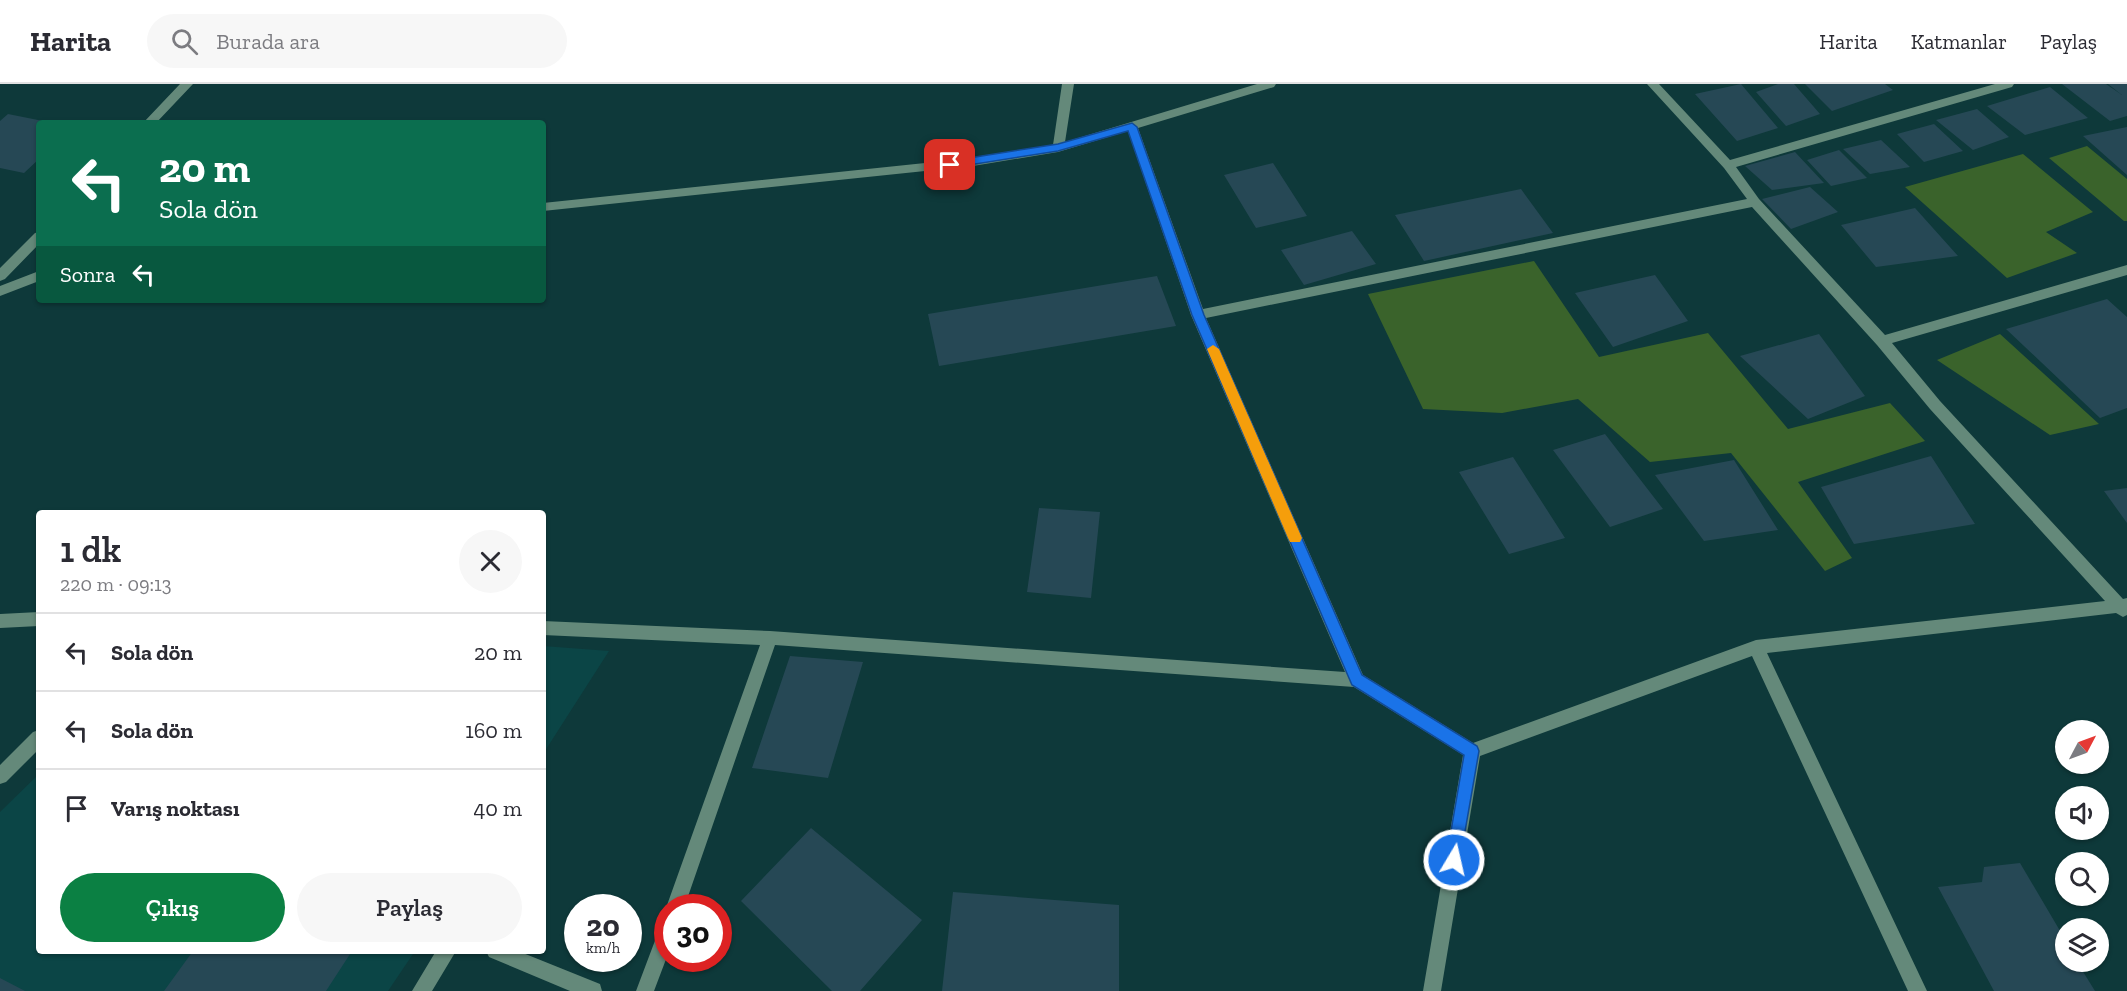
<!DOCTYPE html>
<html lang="tr">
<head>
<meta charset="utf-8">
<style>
  body { margin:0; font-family:"Zilla Slab",serif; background:#f7f7f7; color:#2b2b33; height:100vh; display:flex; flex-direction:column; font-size:22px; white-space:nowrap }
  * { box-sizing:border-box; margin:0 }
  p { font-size:20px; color:#7c7c81 }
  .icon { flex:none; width:33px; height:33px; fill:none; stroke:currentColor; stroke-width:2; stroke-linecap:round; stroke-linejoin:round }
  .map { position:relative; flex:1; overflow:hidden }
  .side { position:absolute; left:36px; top:426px; width:510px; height:444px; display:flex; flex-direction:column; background:#fff; border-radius:6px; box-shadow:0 2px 4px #0004 }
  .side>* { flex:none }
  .banner { position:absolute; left:36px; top:36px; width:510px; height:183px; border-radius:6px; box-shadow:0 2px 4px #0004; background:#0b6e4f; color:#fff; overflow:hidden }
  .needle { width:39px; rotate:49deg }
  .controls { position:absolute; left:2055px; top:636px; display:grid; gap:12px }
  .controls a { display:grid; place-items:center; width:54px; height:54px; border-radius:50%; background:#fff; box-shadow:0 2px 4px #0004; font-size:30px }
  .speed { position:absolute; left:564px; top:810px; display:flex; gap:12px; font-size:30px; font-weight:700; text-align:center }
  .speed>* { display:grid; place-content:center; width:78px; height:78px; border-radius:50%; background:#fff; box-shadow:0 2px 4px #0004; line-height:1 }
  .speed small { font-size:15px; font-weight:400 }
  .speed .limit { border:9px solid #d22; background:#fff; color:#111 }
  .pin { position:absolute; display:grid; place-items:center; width:51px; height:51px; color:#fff; margin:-26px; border-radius:12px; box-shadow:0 3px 9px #0006 }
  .me { position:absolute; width:66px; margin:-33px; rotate:9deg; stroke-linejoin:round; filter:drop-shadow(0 0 4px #0008) }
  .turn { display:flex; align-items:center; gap:21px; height:126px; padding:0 24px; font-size:27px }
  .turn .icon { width:78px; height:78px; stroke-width:2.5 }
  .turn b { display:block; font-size:42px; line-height:51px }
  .then { display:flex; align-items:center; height:57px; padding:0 24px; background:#0003; gap:12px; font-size:22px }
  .round { display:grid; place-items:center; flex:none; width:63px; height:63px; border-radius:32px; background:#f7f7f7 }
  .headline { display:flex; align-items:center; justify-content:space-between; height:102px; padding:0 24px }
  h1 { font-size:36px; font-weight:600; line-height:45px }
  .cta { display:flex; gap:12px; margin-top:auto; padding:12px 24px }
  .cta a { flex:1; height:69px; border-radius:36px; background:#0b8043; color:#fff; font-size:24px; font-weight:600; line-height:69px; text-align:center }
  .cta a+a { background:#f7f7f7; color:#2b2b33 }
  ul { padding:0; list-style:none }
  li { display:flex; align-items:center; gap:18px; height:78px; padding:0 24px; border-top:2px solid #e1e1e2 }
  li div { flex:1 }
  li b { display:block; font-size:22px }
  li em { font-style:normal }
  header { display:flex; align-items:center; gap:36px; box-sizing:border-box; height:84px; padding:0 30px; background:#fff; border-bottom:2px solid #e1e1e2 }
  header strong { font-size:28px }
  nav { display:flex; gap:33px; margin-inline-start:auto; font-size:21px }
  .search { width:420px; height:54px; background:#f7f7f7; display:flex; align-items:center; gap:15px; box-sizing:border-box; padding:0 21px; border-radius:33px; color:#7c7c81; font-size:22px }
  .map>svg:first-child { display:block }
  .built { fill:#0b4546 }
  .green { fill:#3a632b }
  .building { fill:#264855 }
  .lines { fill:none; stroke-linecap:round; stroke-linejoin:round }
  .minor { fill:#64897a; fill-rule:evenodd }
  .route { fill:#1a73e8; stroke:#114b97; stroke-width:1.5 }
  .slow { fill:#f59e0b }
</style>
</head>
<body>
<header>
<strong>Harita</strong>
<div class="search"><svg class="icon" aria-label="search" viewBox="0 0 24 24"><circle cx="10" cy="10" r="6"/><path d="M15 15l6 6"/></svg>Burada ara</div>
<nav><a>Harita</a><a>Katmanlar</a><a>Paylaş</a></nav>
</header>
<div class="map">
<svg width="2127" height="907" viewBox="0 0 2127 907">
  <rect width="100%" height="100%" fill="#0e393a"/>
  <path class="built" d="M543 562 609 567 543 670Z
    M39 690V867H415L388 907H0V728Z"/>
  <path class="green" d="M2087 62 2127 95V137H2124L2049 74Z
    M2023 70 2093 128 2046 148 2077 169 2007 194 1905 103Z
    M1534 177 1599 273 1708 249 1788 345 1890 319 1925 357 1798 398 1852 474 1825 487 1731 369 1650 378 1578 315 1502 329 1423 325 1368 210Z
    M2000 250 2099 340 2050 351 1937 276Z"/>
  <path class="building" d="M1741 0 1778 44 1737 57 1695 10Z
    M1778 0H1794L1820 30 1786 42 1756 8Z
    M1805 0H1885L1893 6 1832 27Z
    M2062 0H2106L2122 11 2108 0H2127V32L2110 37Z
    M2050 3 2088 34 2025 51 1987 22Z
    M1977 25 2009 53 1973 66 1936 36Z
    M8 30 48 38 39 39V75L24 89 0 84V37Z
    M1934 40 1963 67 1924 78 1897 50Z
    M2127 43V91L2083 52Z
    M1881 56 1910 83 1870 90 1843 65Z
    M1839 66 1867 94 1831 102 1807 76Z
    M1795 68 1824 99 1772 106 1745 82Z
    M1273 79 1307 132 1256 144 1224 91Z
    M1810 103 1838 128 1791 145 1762 115Z
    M1521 105 1553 149 1424 177 1395 131Z
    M1915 124 1958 172 1876 183 1841 141Z
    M1352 147 1376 180 1304 201 1281 166Z
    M1655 191 1688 237 1613 263 1575 209Z
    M1157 192 1176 242 939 282 928 230Z
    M2107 215 2127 233V324L2100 334 2006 245Z
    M1819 250 1865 312 1808 335 1740 272Z
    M1605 350 1663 425 1610 443 1553 366Z
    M1931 372 1975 440 1854 460 1821 403Z
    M1513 373 1565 454 1509 470 1459 388Z
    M1734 376 1778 446 1704 457 1655 391Z
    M2127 404V439L2104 407Z
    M1039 424 1100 428 1091 514 1027 508Z
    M790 572 863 578 828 694 752 684Z
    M811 744 922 836 860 907H832L741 817Z
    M2020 779 2066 857V878H2077L2095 907H1994L1938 803 1982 798 1984 783Z
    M953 808 1119 821V907H942Z
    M193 867H352L326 907H164Z
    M0 894 25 907H0Z"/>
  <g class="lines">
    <path class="minor" d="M180 0H193L156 39H143Z
      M1062 0H1074L1065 58 1257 0H1276L1274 3 1138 44 1203 225 1747 115 1724 84 1647 0H1659L1730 76 1995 0H2014L2012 3 1736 83 1759 115 1885 251 2127 181V191L1892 259 1940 317 2123 515 2127 514V531L2123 533 2116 529 1767 569 1927 907H1908L1752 572 1480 672 1441 907H1423L1463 671 1354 603 775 561 684 824H668V828L666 824 760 561 543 551V537L770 547 1345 588 1191 231 1128 47 1058 68 973 82 543 127V119L973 74 1053 61ZM1752 123 1877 261 1930 325 2105 517 1756 556 1473 659 1363 591 1206 234Z
      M39 148V160L5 195 0 197V184L35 149Z
      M39 187V197L0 212V202Z
      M39 528V542L0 544V530Z
      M39 646V665L6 698 0 700V681L33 648Z
      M668 835V870L654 907H636L662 838Z
      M436 867H456L432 907H412Z
      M486 867H518L600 900 602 907H570L489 873Z"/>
  </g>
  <path class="route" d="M1132 39 1137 43 1204 231 1362 591 1477 662 1479 667 1459 782 1454 784 1448 782 1446 776 1464 671 1352 601 1192 231 1128 47 1058 67 950 84 945 81 950 77 1058 60Z"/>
  <path class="slow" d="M1213 261 1219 265 1302 454 1300 458H1290L1288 454 1207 265Z"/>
</svg>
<div class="controls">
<a><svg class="needle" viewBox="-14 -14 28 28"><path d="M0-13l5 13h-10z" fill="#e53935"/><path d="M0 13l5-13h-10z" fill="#7c7c81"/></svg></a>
<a><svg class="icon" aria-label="sound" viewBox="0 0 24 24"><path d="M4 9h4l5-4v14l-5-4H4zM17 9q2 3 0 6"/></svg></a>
<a><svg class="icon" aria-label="search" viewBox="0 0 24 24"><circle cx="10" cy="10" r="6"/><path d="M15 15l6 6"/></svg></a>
<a><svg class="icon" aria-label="layers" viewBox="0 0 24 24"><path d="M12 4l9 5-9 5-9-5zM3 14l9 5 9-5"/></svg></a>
</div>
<div class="speed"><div>20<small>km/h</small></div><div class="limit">30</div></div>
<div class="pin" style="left:950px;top:81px;background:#d93025"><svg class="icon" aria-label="arrive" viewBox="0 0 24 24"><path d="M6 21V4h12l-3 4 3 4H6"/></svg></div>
<svg class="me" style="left:1454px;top:776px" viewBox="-20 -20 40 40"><circle r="17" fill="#1a73e8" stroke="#fff" stroke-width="3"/><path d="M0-11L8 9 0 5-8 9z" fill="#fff"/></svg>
<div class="banner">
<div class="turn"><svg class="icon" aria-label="left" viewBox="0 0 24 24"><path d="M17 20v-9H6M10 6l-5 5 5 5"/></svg><div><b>20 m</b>Sola dön</div></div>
<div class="then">Sonra<svg class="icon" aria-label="left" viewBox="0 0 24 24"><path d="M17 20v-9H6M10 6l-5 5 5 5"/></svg></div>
</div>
<section class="side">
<div class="headline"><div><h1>1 dk</h1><p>220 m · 09:13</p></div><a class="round"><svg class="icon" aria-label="close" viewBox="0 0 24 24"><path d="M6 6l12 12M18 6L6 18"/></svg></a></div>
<ul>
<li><svg class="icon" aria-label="left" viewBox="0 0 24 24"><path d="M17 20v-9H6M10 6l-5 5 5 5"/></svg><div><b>Sola dön</b></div><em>20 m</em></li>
<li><svg class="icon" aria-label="left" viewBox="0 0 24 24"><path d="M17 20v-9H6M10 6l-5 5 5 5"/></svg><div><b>Sola dön</b></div><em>160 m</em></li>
<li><svg class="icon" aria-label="arrive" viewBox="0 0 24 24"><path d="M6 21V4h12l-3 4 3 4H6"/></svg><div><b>Varış noktası</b></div><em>40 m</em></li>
</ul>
<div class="cta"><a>Çıkış</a><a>Paylaş</a></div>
</section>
</div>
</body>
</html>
